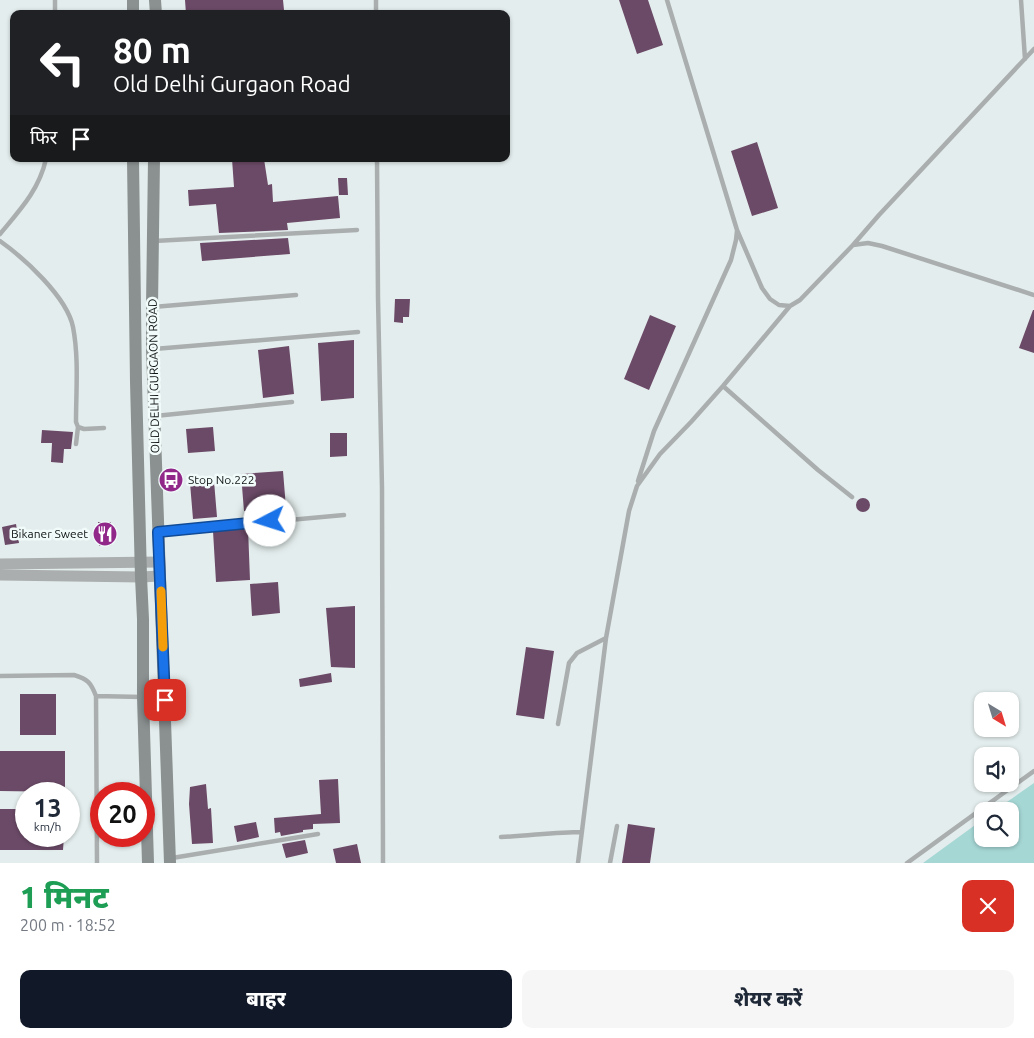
<!DOCTYPE html>
<html lang="hi">
<head>
<meta charset="utf-8">
<style>
  body { margin:0; font-family:Ubuntu,"Noto Sans Devanagari",sans-serif; background:#f6f6f7; color:#1f2937; height:100vh; display:flex; flex-direction:column; font-size:19px; white-space:nowrap }
  * { box-sizing:border-box; margin:0 }
  p { font-size:16px; color:#747a83 }
  .icon { flex:none; width:28px; height:28px; fill:none; stroke:currentColor; stroke-width:2; stroke-linecap:round; stroke-linejoin:round }
  .map { position:relative; height:863px; overflow:hidden }
  .panel { display:flex; flex-direction:column; background:#fff; flex:1 }
  .panel>* { flex:none }
  .guide { position:absolute; left:10px; top:10px; width:500px; height:152px; border-radius:10px; box-shadow:0 1px 4px #0004; background:#202124; color:#fff; overflow:hidden }
  .needle { width:32px; rotate:142deg }
  .fabs { position:absolute; left:974px; top:692px; display:grid; gap:10px }
  .fabs a { display:grid; place-items:center; width:45px; height:45px; border-radius:10px; background:#fff; box-shadow:0 1px 4px #0004; font-size:25px }
  .speed { position:absolute; left:15px; top:782px; display:flex; gap:10px; font-size:25px; font-weight:700; text-align:center }
  .speed>* { display:grid; place-content:center; width:65px; height:65px; border-radius:50%; background:#fff; box-shadow:0 1px 4px #0004; line-height:1 }
  .speed small { font-size:12px; font-weight:400 }
  .speed .limit { border:8px solid #d22; background:#fff; color:#111 }
  .pin { position:absolute; display:grid; place-items:center; width:42px; height:42px; color:#fff; margin:-21px; border-radius:10px; box-shadow:0 2px 8px #0006 }
  .me { position:absolute; width:55px; margin:-28px; rotate:265deg; stroke-linejoin:round; filter:drop-shadow(0 0 4px #0008) }
  .turn { display:flex; align-items:center; gap:18px; height:105px; padding:0 20px; font-size:22px }
  .turn .icon { width:65px; height:65px; stroke-width:2.5 }
  .turn b { display:block; font-size:35px; line-height:42px }
  .then { display:flex; align-items:center; height:48px; padding:0 20px; background:#0003; gap:10px; font-size:19px }
  .round { display:grid; place-items:center; flex:none; width:52px; height:52px; border-radius:10px; background:#f6f6f7 }
  .head { display:flex; align-items:center; justify-content:space-between; height:85px; padding:0 20px }
  h1 { font-size:30px; font-weight:800; line-height:38px; color:#1e9e55 }
  .button { display:flex; gap:10px; margin-top:auto; padding:10px 20px }
  .button a { flex:1; height:58px; border-radius:10px; background:#111827; color:#fff; font-size:20px; font-weight:800; line-height:58px; text-align:center }
  .button a+a { background:#f6f6f7; color:#1f2937 }
  .map>svg:first-child { display:block }
  .green { fill:#a5d7d5 }
  .building { fill:#6b4a67 }
  .lines { fill:none; stroke-linecap:round; stroke-linejoin:round }
  .service { stroke:#aaaeae; stroke-width:4.5 }
  .tertiary { stroke:#aaaeae; stroke-width:11 }
  .secondary { stroke:#8b9090; stroke-width:12 }
  .route-casing { stroke:#114b97; stroke-width:12 }
  .route { stroke:#1a73e8; stroke-width:9 }
  .slow { stroke:#f59e0b; stroke-width:9 }
  .labels { text-anchor:middle; stroke-width:5; stroke-linejoin:round; paint-order:stroke }
  .street-label { font-size:12px; fill:#101313; stroke:#f1fbfa }
  .poi-label { font-size:12px; fill:#101313; stroke:#f1fbfa; text-anchor:start }
</style>
</head>
<body>
<div class="map">
<svg width="1034" height="863" viewBox="0 0 1034 863">
  <rect width="100%" height="100%" fill="#e4eded"/>
  <path class="green" d="M1034 783V863H923L982 820V839H1010V811H994Z"/>
  <path class="building" d="M185 0H283L284 10 223 14H186Z
    M619 0H648L663 45 637 54Z
    M757 142 778 208 752 216 731 151Z
    M232 159H264L268 185 272 184 273 202 338 196 340 218 287 223 288 230 219 233 216 204 189 206 188 190 234 187Z
    M338 178H347L348 195H339Z
    M288 238 290 254 202 261 200 243Z
    M395 299H410L409 317H403V323L394 322Z
    M1033 310H1034V353L1019 348Z
    M650 315 676 326 649 390 624 379Z
    M354 340V398L321 401 318 343Z
    M289 346 294 394 263 398 258 350Z
    M213 427 215 451 188 453 186 429Z
    M42 430 73 432 71 449H64L63 463 51 462 52 443H41Z
    M330 433H347V456L330 457Z
    M283 471 286 508 244 511 241 474Z
    M214 481 217 517 193 519 190 483Z
    M856 505a7 7 0 1 1 14 0a7 7 0 1 1-14 0Z
    M98 522H111L112 545 99 546Z
    M16 524 19 543 5 545 2 527Z
    M248 528 250 580 216 582 213 531Z
    M278 582 280 613 252 616 250 584Z
    M355 606V668L331 667 326 608Z
    M526 647 554 651 544 719 516 715Z
    M331 673 332 682 300 687 299 679Z
    M20 694H56V735H20Z
    M0 751H65V792L0 791Z
    M338 779 340 823 313 824V829L303 830V832L281 836 280 832 275 833 274 818 321 814 319 780Z
    M206 784 208 809 211 808 213 843 192 844 189 804 190 787Z
    M0 809H26V836H64L63 850H0Z
    M256 822 259 837 237 842 234 826Z
    M628 824 655 828 650 863H622Z
    M305 840 308 853 286 858 282 844Z
    M357 844 361 863H336L333 849Z"/>
  <g class="lines">
    <path class="service" d="M376 0V14
      M667 0 737 230 762 288 770 299 779 305 790 306 800 300 853 245 879 215 1034 49
      M1021 0 1025 59
      M55 14V0
      M377 159 378 298 382 488 383 863
      M0 234C20 210 39 190 46 159
      M0 241C24 258 67 297 73 327 79 358 76 391 76 422L78 427 84 429 104 428
      M154 241 357 230
      M853 245 868 243 882 246 1034 295
      M153 307 296 295
      M154 349 358 332
      M723 386 818 470 852 497
      M155 416 292 402
      M76 444 78 427
      M638 481 654 431 731 260 736 240 737 231
      M159 532 344 515
      M0 676 74 675C88 679 91 683 96 696L97 863
      M96 696 142 697
      M558 724 569 663 577 653 606 638
      M501 837C528 836 555 832 582 832
      M172 858 318 834
      M578 863 606 638 629 511 637 486 660 454 691 422 723 386 790 306
      M610 863 617 826
      M907 863 1034 771"/>
    <path class="tertiary" d="M0 564 159 562
      M0 575 141 577 160 576"/>
    <path class="secondary" d="M133 0V14
      M155 0 156 14
      M133 159 136 382 141 577 143 619V697L148 863
      M154 159 152 307V349L170 863"/>
  </g>
  <g class="lines">
    <defs>
      <path id="route" d="M165 700 158 532 270 521"/>
    </defs>
    <use href="#route" class="route-casing"/>
    <use href="#route" class="route"/>
    <path class="slow" d="M161 591 163 647"/>
  </g>
  <defs>
    <symbol id="bus-disc" viewBox="-11 -11 22 22"><circle r="9.5" fill="#92278a" stroke="#f1fbfa"/><path d="M-5-6H5V4H4V6H2V4H-2V6H-4V4H-5ZM-3.5-4V0h7V-4ZM-3.5 1.2v1.5H-2V1.2ZM2 1.2v1.5H3.5V1.2Z" fill="#fff"/></symbol>
    <symbol id="restaurant-disc" viewBox="-11 -11 22 22"><circle r="9.5" fill="#92278a" stroke="#f1fbfa"/><path d="M-5-6h1v4h1v-4h1v4h1v-4h1v5L-1.5 .5V6h-2V.5L-5-1ZM5-6V6H3V1.5H1.5Q1.5-4 5-6Z" fill="#fff"/></symbol>
  </defs>
  <g fill-rule="evenodd">
    <use href="#bus-disc" x="157" y="466" width="28" height="28"/>
    <use href="#restaurant-disc" x="91" y="520" width="28" height="28"/>
  </g>
  <g class="labels">
    <g class="street-label">
      <text transform="translate(154 376) rotate(-91)" y="4">OLD DELHI GURGAON ROAD</text>
    </g>
    <g class="poi-label">
      <text x="188" y="484">Stop No.222</text>
      <text x="88" y="538" text-anchor="end">Bikaner Sweet</text>
    </g>
  </g>
</svg>
<div class="fabs">
<a><svg class="needle" viewBox="-14 -14 28 28"><path d="M0-13l5 13h-10z" fill="#e53935"/><path d="M0 13l5-13h-10z" fill="#747a83"/></svg></a>
<a><svg class="icon" aria-label="sound" viewBox="0 0 24 24"><path d="M4 9h4l5-4v14l-5-4H4zM17 9q2 3 0 6"/></svg></a>
<a><svg class="icon" aria-label="search" viewBox="0 0 24 24"><circle cx="10" cy="10" r="6"/><path d="M15 15l6 6"/></svg></a>
</div>
<div class="speed"><div>13<small>km/h</small></div><div class="limit">20</div></div>
<div class="pin" style="left:165px;top:700px;background:#d93025"><svg class="icon" aria-label="arrive" viewBox="0 0 24 24"><path d="M6 21V4h12l-3 4 3 4H6"/></svg></div>
<svg class="me" style="left:270px;top:521px" viewBox="-20 -20 40 40"><circle r="19" fill="#fff"/><path d="M0-13L10 11 0 6-10 11z" fill="#1a73e8"/></svg>
<div class="guide">
<div class="turn"><svg class="icon" aria-label="left" viewBox="0 0 24 24"><path d="M17 20v-9H6M10 6l-5 5 5 5"/></svg><div><b>80 m</b>Old Delhi Gurgaon Road</div></div>
<div class="then">फिर<svg class="icon" aria-label="arrive" viewBox="0 0 24 24"><path d="M6 21V4h12l-3 4 3 4H6"/></svg></div>
</div>
</div>
<section class="panel">
<div class="head"><div><h1>1 मिनट</h1><p>200 m · 18:52</p></div><a class="round" style="background:#d93025;color:#fff"><svg class="icon" aria-label="close" viewBox="0 0 24 24"><path d="M6 6l12 12M18 6L6 18"/></svg></a></div>
<div class="button"><a>बाहर</a><a>शेयर करें</a></div>
</section>
</body>
</html>
